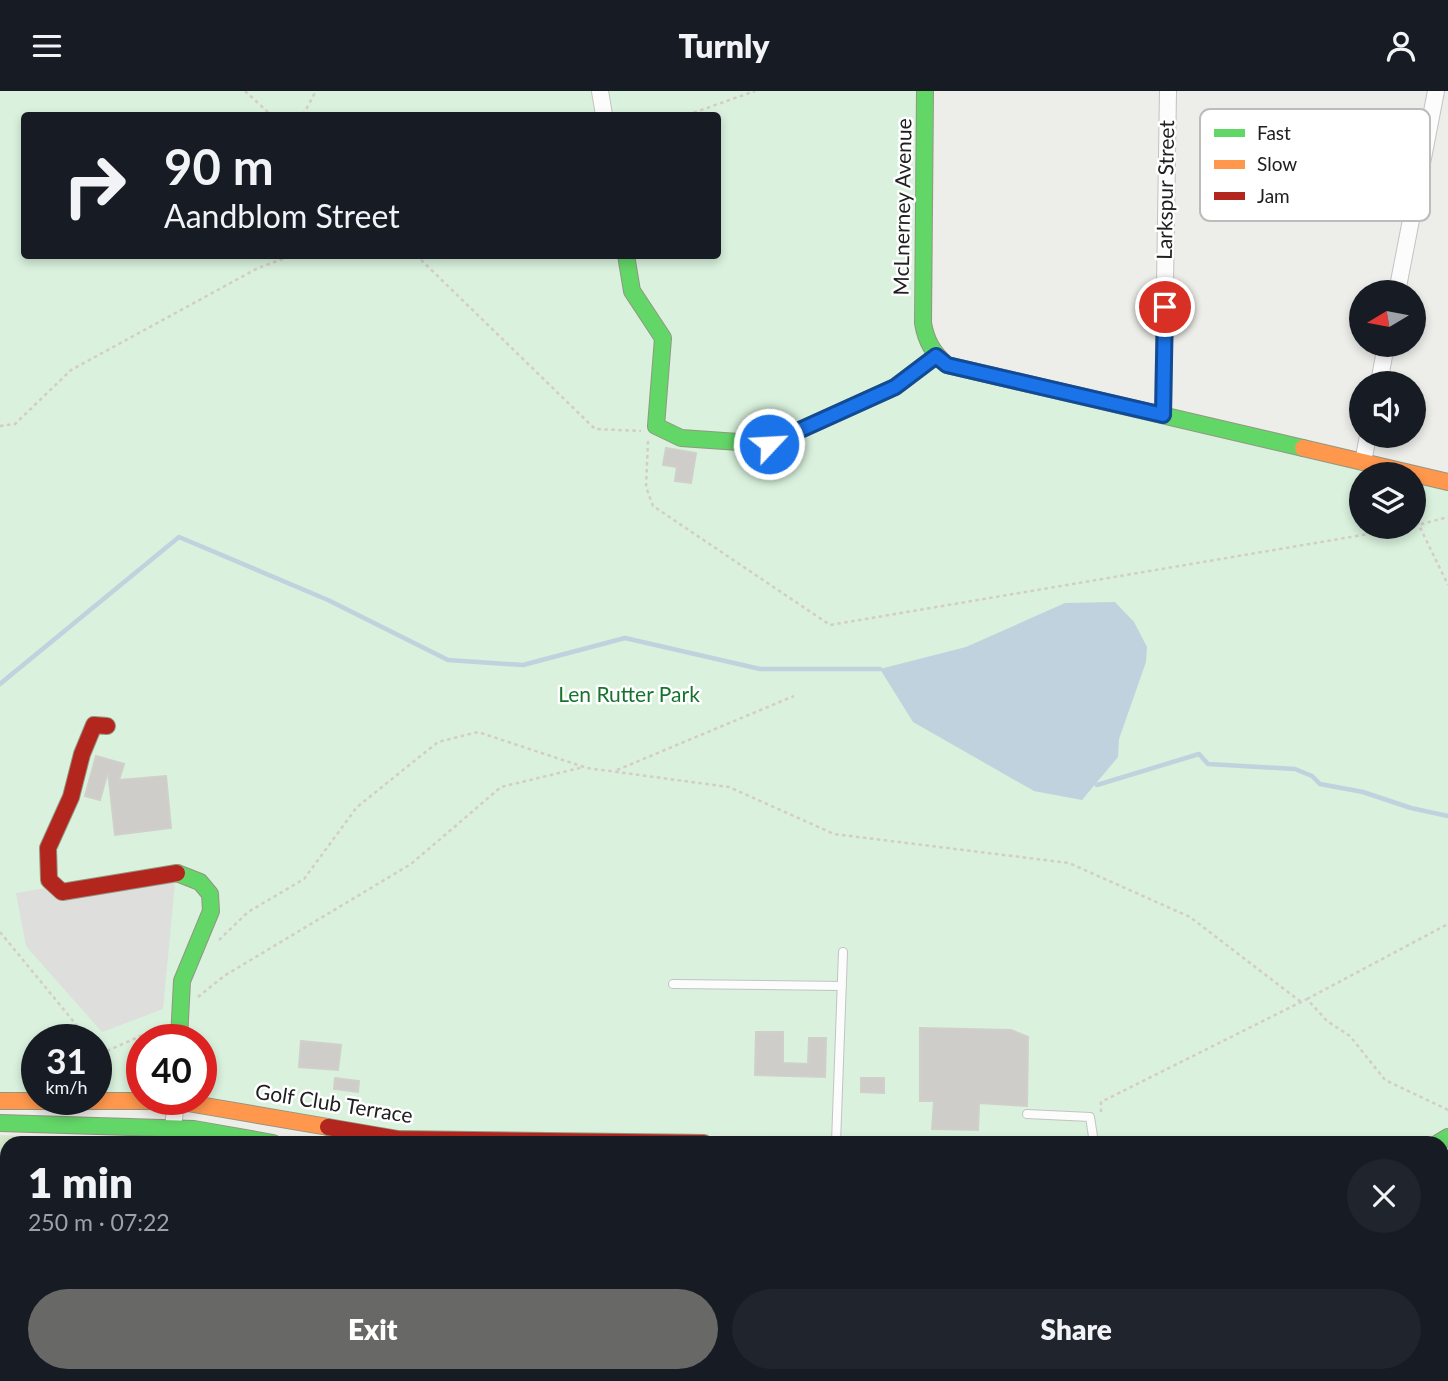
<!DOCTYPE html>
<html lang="en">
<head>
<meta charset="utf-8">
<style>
  body { margin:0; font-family:Lato,sans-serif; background:#20242c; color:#f1f3f6; height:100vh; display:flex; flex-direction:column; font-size:26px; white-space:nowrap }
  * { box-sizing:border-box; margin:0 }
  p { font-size:23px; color:#9ea1a6 }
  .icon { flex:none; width:38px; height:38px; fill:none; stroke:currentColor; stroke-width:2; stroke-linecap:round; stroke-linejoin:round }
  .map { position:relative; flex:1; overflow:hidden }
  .panel { position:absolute; left:0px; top:1045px; width:1449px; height:247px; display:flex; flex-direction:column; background:#171b24; border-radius:21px 21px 0 0; box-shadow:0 4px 10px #0003 }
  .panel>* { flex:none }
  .hud { position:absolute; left:21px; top:21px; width:700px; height:147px; border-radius:7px; box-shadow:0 4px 10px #0003; background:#171b24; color:#f1f3f6; overflow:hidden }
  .needle { width:46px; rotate:260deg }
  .fabs { position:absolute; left:1349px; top:189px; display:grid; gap:14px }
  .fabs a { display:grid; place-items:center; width:77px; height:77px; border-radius:50%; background:#171b24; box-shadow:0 4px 10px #0003; font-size:35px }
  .speed { position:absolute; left:21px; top:933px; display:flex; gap:14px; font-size:35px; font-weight:700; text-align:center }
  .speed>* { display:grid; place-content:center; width:91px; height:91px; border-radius:50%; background:#171b24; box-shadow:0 4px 10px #0003; line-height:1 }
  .speed small { font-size:18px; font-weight:400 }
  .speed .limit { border:10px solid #d22; background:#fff; color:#111 }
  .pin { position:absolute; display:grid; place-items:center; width:60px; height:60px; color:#fff; margin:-30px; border:4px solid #fff; border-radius:50%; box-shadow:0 2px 7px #0007 }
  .me { position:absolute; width:77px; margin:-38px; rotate:65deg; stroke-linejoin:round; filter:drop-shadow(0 0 5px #0008) }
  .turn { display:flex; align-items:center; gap:24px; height:147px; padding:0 28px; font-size:32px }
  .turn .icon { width:91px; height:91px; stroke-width:2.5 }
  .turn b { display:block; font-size:49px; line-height:60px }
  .round { display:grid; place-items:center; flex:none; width:74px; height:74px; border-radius:37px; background:#20242c }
  .head { display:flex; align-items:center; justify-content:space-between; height:119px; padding:0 28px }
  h1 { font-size:42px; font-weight:800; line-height:52px }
  .cta { display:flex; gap:14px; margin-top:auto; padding:14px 28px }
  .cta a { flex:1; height:80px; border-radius:42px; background:#686866; color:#fff; font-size:28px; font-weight:800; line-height:80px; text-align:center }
  .cta a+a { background:#20242c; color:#f1f3f6 }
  header { display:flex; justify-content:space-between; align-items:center; height:91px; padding:0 28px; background:#171b24; font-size:32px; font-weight:800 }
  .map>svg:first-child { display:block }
  .residential { fill:#dddcda }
  .grass { fill:#d5e8cb }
  .park { fill:#d9f1dd; fill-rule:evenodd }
  .pitch { fill:#b8e0d6 }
  .parking { fill:#dededc }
  .water { fill:#c0d2dd }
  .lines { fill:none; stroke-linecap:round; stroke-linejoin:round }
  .stream { stroke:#c0d2dd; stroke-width:4.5 }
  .building { fill:#cecdca; stroke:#d0cfca; stroke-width:2 }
  .lane-casing { stroke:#c3c3c1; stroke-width:10 }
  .street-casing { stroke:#c3c3c1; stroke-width:18 }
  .fast-casing { stroke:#919682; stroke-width:18 }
  .slow-casing { stroke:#919682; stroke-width:18 }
  .jam-casing { stroke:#919682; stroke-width:18 }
  .path { stroke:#d5ccc9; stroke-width:2.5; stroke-dasharray:3.5 3.5; stroke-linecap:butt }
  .lane { stroke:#fcfcfc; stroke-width:8 }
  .street { stroke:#fcfcfc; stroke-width:16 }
  .fast { stroke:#63d668; stroke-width:16 }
  .slow { stroke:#ff974d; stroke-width:16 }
  .jam { stroke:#b3261e; stroke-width:16 }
  .route-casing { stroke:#114b97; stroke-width:18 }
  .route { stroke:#1a73e8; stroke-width:12 }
  .labels { text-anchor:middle; stroke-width:5; stroke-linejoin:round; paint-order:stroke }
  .street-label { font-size:21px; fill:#202020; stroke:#fff }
  .park-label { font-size:21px; fill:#17742f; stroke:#fff }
  .key { fill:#fff; stroke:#bcbcbc; stroke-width:2 }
  .key-label { font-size:19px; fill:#202020 }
</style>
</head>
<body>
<header><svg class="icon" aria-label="menu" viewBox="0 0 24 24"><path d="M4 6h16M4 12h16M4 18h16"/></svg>Turnly<svg class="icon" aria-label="person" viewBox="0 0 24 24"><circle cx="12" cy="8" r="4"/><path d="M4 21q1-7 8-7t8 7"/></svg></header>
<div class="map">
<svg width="1448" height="1290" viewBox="0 0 1448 1290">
  <rect width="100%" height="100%" fill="#edede9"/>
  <path class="residential" d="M1442 1097H1448V1290H12L11 1285 1442 1284Z"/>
  <path class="grass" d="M0 1044 163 1052H7V1261L0 1231Z"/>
  <path class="park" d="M0 0H921L926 260 1393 383H1362V436H1414V388L1448 396V1040L1427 1052H1312L398 1040 201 1005V948H142V1003H96V948H37V1002H0ZM24 24H718V164H24Z"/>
  <path class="pitch" d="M0 1059H7V1226L0 1196Z
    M228 1284 230 1290H22L21 1285Z"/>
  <path class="parking" d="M175 792 163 918 102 941 26 855 16 802 52 796Z"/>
  <path class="water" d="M1115 511 1134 531 1147 556 1146 571 1119 648 1118 666 1082 709 1034 700 913 631 880 578 966 556 1065 512Z"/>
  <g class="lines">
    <path class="stream" d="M0 593 179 446 328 509 448 569 523 574 625 547 760 578H880
      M1097 694 1199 663 1208 673 1295 678 1312 685 1320 693 1363 701 1411 717 1448 725"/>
  </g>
  <path class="building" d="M666 357 696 362 691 392 675 390 677 376 663 374Z
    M96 665 124 673 119 689 166 685 171 737 115 744 108 680 100 709 85 705Z
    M920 937 1011 939 1028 946 1027 1015 979 1012 978 1039 932 1038 934 1010H920Z
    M756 941H783V972L808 973 809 947H826L825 986 755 984Z
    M301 950 341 954 338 979 299 976Z
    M335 987 359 990 358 1001 334 998Z
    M861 987H884V1002L861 1001Z"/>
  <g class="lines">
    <defs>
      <path id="lane" d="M673 893 842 895
        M1027 1023 1090 1026 1094 1052
        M836 1052 843 861"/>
      <path id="street" d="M600 0 604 24
        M1397 201 1436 0
        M1379 292 1386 254
        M1163 324 1168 0
        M1363 371 1368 345
        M176 1010 173 1037 177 1052
        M242 1284 244 1290
        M748 1284 760 1290
        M1022 1284 1026 1290
        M1281 1284 1285 1290
        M645 1290V1284
        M1231 1290 1238 1284"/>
      <path id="fast" d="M925 0 923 232C926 250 933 262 947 274L1303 357
        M626 164 632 200 663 247 656 335 681 347 769 353 895 296 936 265
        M177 782 200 791 210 803 211 820 182 890 179 948
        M0 1032 194 1038 273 1052
        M1438 1052 1448 1046
        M1442 1088H1448
        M0 1271 5 1290"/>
      <path id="slow" d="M1303 357 1448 391
        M0 1010H176L328 1036"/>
      <path id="jam" d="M107 635 94 634 82 663 71 706 48 757 49 789 62 801 177 782
        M328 1036 398 1048 704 1052"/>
    </defs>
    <use href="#lane" class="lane-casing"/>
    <use href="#street" class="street-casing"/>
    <use href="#fast" class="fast-casing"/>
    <use href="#slow" class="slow-casing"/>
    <use href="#jam" class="jam-casing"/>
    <path class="path" d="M245 0 271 24
      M303 24 316 0
      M687 24 755 0
      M416 164 595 338 641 340
      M0 335 15 333 71 279 258 177 294 164
      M648 350 646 396 653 415 830 534 1410 436
      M1414 424 1448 494
      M1414 435 1448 426
      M617 679 794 605
      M0 841 88 948
      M219 849 248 821 304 788 357 716 438 651 478 641 587 677 729 696 834 743 1069 772 1190 826 1301 911
      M198 906 224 885 411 773 501 696 584 676
      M1307 908 1448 833
      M96 958 100 963 161 936
      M1101 1021V1011L1307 908 1327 930 1350 945 1385 989 1448 1019"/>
    <use href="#lane" class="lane"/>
    <use href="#street" class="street"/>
    <use href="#fast" class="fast"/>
    <use href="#slow" class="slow"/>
    <use href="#jam" class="jam"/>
  </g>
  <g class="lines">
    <defs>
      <path id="route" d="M769 353 895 296 936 265 947 274 1163 324 1165 216"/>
    </defs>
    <use href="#route" class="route-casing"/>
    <use href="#route" class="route"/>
  </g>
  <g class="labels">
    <g class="street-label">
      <text transform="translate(1166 99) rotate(-89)" y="7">Larkspur Street</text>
      <text transform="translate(903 116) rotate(-89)" y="7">McLnerney Avenue</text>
      <text transform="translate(334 1013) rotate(9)" y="7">Golf Club Terrace</text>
    </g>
    <g class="park-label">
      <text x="629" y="611">Len Rutter Park</text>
    </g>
  </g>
  <rect x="1200" y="18" width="230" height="112" rx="10" class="key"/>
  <rect x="1214" y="38" width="31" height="8" fill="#63d668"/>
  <rect x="1214" y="69" width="31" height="9" fill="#ff974d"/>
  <rect x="1214" y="101" width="31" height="8" fill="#b3261e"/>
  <g class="key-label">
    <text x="1257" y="49">Fast</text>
    <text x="1257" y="80">Slow</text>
    <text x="1257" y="112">Jam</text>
  </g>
</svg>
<div class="fabs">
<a><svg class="needle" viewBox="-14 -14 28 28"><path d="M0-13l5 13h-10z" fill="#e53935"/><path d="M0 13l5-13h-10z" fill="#9ea1a6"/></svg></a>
<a><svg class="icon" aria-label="sound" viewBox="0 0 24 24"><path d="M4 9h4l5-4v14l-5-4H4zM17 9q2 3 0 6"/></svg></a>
<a><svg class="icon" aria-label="layers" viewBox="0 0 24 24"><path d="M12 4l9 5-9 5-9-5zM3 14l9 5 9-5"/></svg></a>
</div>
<div class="speed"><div>31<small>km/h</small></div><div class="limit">40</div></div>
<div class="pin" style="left:1165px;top:216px;background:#d93025"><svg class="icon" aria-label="arrive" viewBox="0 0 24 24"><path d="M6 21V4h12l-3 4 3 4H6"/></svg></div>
<svg class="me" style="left:769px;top:353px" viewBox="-20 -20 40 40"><circle r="17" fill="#1a73e8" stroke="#fff" stroke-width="3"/><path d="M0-11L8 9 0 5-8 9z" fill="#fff"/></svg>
<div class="hud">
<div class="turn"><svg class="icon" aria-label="right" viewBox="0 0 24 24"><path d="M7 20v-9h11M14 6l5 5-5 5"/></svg><div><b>90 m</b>Aandblom Street</div></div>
</div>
<section class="panel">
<div class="head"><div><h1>1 min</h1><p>250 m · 07:22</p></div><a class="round"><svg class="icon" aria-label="close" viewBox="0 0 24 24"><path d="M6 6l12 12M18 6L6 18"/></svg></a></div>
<div class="cta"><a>Exit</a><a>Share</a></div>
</section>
</div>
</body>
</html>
